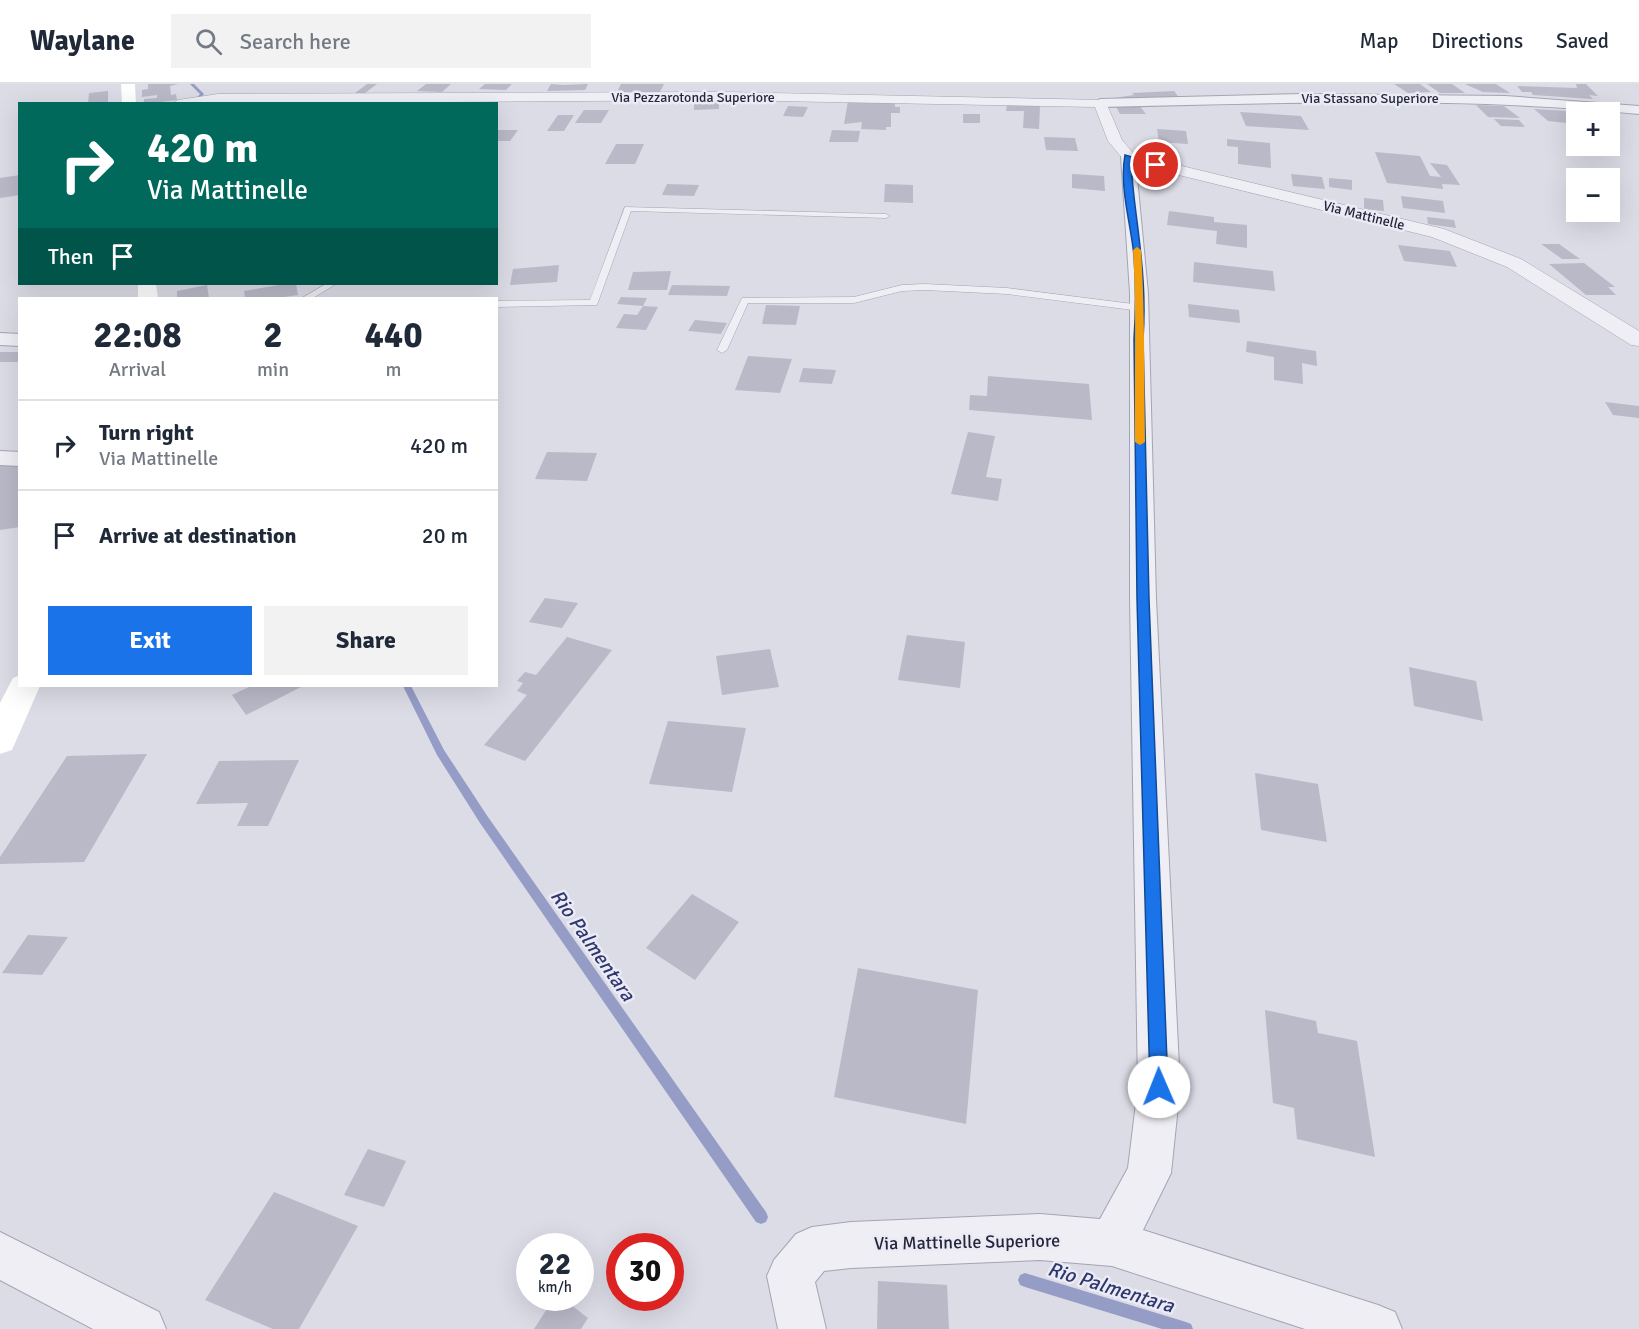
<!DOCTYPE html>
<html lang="en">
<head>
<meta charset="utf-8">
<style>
  body { margin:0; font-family:Signika,sans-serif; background:#f2f2f3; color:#1f2937; height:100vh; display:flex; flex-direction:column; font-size:22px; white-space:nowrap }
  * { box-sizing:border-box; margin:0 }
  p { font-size:20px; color:#747a83 }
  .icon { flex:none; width:33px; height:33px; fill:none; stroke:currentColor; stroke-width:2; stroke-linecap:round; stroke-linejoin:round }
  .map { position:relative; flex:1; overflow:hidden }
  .details { position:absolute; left:18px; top:213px; width:480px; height:390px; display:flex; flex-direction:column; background:#fff; border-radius:0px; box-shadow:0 6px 24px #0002 }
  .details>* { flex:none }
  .guide { position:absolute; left:18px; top:18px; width:480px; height:183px; border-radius:0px; box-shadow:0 6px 24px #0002; background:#00695c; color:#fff; overflow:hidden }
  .buttons { position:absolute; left:1566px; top:18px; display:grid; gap:12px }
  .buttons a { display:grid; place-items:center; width:54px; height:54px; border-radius:0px; background:#fff; box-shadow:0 6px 24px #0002; font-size:30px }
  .speed { position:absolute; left:516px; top:1149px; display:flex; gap:12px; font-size:30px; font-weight:700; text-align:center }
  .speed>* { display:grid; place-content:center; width:78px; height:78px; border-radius:50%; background:#fff; box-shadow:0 6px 24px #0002; line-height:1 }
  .speed small { font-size:15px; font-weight:400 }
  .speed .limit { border:9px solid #d22; background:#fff; color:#111 }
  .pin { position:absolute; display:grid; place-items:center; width:51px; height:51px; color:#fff; margin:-26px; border:3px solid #fff; border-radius:50%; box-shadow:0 2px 6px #0007 }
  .me { position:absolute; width:66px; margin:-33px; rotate:359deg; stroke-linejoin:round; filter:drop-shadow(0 0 4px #0008) }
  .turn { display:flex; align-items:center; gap:21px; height:126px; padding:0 30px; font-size:27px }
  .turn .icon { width:78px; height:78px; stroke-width:2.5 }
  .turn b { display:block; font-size:42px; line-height:51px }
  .then { display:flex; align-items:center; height:57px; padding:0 30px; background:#0003; gap:12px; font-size:22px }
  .eta { display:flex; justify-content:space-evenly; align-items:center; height:102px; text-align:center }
  .eta b { font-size:36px; font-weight:700; line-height:42px }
  .cta { display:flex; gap:12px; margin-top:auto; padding:12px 30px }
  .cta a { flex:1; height:69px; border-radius:0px; background:#1a73e8; color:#fff; font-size:24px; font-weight:700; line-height:69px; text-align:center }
  .cta a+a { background:#f2f2f3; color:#1f2937 }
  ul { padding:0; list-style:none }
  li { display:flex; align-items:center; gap:18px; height:90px; padding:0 30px; border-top:2px solid #e0e1e3 }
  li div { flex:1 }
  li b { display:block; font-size:22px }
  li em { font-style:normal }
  header { display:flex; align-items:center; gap:36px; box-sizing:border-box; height:84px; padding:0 30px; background:#fff; border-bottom:2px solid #e0e1e3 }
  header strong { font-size:28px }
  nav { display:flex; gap:33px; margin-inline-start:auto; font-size:21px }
  .search { width:420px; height:54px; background:#f2f2f3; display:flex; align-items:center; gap:15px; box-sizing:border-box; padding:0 21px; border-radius:0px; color:#747a83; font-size:22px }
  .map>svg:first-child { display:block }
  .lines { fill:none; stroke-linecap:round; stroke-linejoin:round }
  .stream { fill:#959dc7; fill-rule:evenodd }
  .building { fill:#b9b9c8 }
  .service-casing { stroke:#a4a5b3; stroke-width:1 }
  .minor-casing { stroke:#a4a5b3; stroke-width:2 }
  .tertiary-casing { stroke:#a4a5b3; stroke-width:1 }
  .service { fill:#eeeef4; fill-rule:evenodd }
  .minor { fill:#eeeef4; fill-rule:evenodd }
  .tertiary { fill:#eeeef4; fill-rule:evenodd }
  .secondary { fill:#fff; fill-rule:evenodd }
  .route { fill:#1a73e8; stroke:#114b97; stroke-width:1.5 }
  .slow { fill:#f59e0b }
  .labels { text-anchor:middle; stroke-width:5; stroke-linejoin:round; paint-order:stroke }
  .far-street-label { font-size:14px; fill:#25263c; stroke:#eaebf4 }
  .near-street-label { font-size:18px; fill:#25263c; stroke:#eaebf4 }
  .near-water-label { font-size:20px; font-style:italic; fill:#30376f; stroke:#eaebf4 }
</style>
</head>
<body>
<header>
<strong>Waylane</strong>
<div class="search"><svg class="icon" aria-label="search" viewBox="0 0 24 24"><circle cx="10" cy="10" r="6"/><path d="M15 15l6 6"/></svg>Search here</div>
<nav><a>Map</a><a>Directions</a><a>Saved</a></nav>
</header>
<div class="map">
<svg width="1639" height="1245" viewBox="0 0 1639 1245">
  <rect width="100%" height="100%" fill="#dbdce6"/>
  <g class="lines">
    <path class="stream" d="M190 0H194L204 10 195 20H191L200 10Z
      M403 602H411L444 666 488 733 766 1128 768 1133 766 1138 761 1140 756 1138 480 739 437 671Z
      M1025 1189 1186 1238 1191 1240 1193 1245H1162L1025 1203 1020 1201 1018 1196 1020 1191Z"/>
  </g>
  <path class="building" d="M148 0H178L170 2 171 11 176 10 177 16 144 20V15L157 14V11L142 13V6L148 5Z
    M367 0H377L365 9H355Z
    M426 0H451L442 8 417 7Z
    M485 0H512L506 6 479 5Z
    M551 0 563 1 588 0 585 6 547 7Z
    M621 0H664L660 8H617Z
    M1394 0H1420L1431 8 1408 9Z
    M1427 0H1452L1465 9H1440Z
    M1465 0H1496L1510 9 1483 8Z
    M1576 0H1586L1598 12 1589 11 1593 15 1533 11 1531 8H1522L1517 2 1577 4Z
    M108 7V20H88L89 9Z
    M1174 7 1180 15 1113 17 1114 14 1134 11 1132 9Z
    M694 16H719V25L694 26Z
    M848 17 895 18V23H900V29H891V43H886V46L861 45 862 38 844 40Z
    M1007 20 1040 22 1039 45 1023 44 1024 27H1006Z
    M1138 20 1146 30H1120L1115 21Z
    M1476 21 1504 22 1520 34 1488 33Z
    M788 22 808 23 803 33 783 32Z
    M1534 25 1568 27 1576 34V40L1548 37Z
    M584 26H609L601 39H575Z
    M1240 28 1301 32 1309 46 1246 42Z
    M963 30H980V39H963Z
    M558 31H574L564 47H547Z
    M1494 35 1519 36 1525 43 1501 42Z
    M1157 45 1186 47 1188 60 1159 58Z
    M496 46H518L510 57H496Z
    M832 46 860 47 858 58H829Z
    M1044 53 1075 54 1078 67 1046 66Z
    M1227 55 1270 59 1271 84 1238 80V63L1227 62Z
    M616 60H644L635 80H605Z
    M1375 68 1420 72 1430 92 1441 93 1430 79 1447 81 1460 101 1442 100 1443 105 1387 99Z
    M1072 90 1104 92 1105 107 1072 104Z
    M1291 90 1322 93 1325 105 1293 102Z
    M20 91V111L0 114V94Z
    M1329 94 1352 96V106L1329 103Z
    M667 100 699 101 694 112 662 111Z
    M885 100 913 101V119L884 118Z
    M1401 112 1443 117 1445 129 1403 124Z
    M1364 114 1383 116 1384 127 1364 125Z
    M1169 127 1214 133V138L1247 141V164L1216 160 1217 147 1167 141Z
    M1427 133 1454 136 1456 144 1428 140Z
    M1541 160H1559L1580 175H1562Z
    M1398 161 1450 167 1457 183 1404 177Z
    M1194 178 1273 187 1275 207 1193 198Z
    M1584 179 1615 203H1608L1616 211H1586L1549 180Z
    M559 181 557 198 510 201 513 185Z
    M671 187 667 206H628L633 188Z
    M285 200H296L298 211 277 214H245L244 207Z
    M207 201 209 214H177V207Z
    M672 201 730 202 727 212 668 211Z
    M621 213 647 214 643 222 658 223 646 246 616 244 624 230 637 231 643 222 617 220Z
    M1188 220 1239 226 1240 239 1189 233Z
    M766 221 800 222 796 241 762 240Z
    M695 236 727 239 721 250 688 247Z
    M1247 257 1316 267 1317 282 1302 279 1303 300 1274 296V273L1246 268Z
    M0 268H20V278H0Z
    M748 272 792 275 780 309 735 306Z
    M803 284 836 286 832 300 799 298Z
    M988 292 1089 300 1092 336 969 326 970 311 987 312Z
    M1605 318 1639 322V334L1613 331Z
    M968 348 995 352 986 393 1002 395 998 417 951 410Z
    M547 368 597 369 587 397 535 395Z
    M0 381H20V443L0 446Z
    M545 514 578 519 562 544 529 538Z
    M907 551 965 558 960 604 898 596Z
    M567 553 612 566 525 677 484 661 527 611 517 607 523 599 517 597 525 588 536 591Z
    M770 565 779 603 722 611 716 572Z
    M1409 583 1476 597 1483 637 1414 622Z
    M251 602H303L246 631 232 611Z
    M668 637 746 644 732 708 649 700Z
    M147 670 84 778 0 780V773L67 672Z
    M299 676 268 742H237L248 719 196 720 219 677Z
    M1255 689 1318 700 1327 758 1261 746Z
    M692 810 739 838 695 896 646 864Z
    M28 851 68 853 42 891 2 889Z
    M858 884 978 906 966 1040 834 1013Z
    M1265 926 1316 937 1318 949 1357 957 1375 1073 1297 1055 1294 1024 1273 1019Z
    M368 1065 406 1077 384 1123 344 1111Z
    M274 1108 358 1142 299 1245H273L205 1216Z
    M878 1197 947 1201 949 1245H877Z
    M554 1214H562L588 1234 581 1245H534Z"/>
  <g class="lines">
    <defs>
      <path id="service" d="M625 123 886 130 890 132 886 134 631 127 597 221 496 223V217L590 216Z
        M326 200H336L313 214H302Z
        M925 200 1007 204 1141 221 1146 224 1141 227 1007 210 925 206 902 207 854 219H748L727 266 722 269 717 266 742 214 854 213 902 201Z"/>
      <path id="minor" d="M1302 10 1505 12 1639 22V30C1459 12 1280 19 1100 23L1094 19 1100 15Z
        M1128 68 1135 72 1148 209 1156 515 1180 1003 1171 1089 1143 1146 1378 1221 1395 1228 1402 1245H1305L1112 1182 1040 1176 851 1184 824 1187 815 1198 826 1245H778L767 1192 774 1176 796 1150 812 1143 851 1138 1040 1130 1100 1135 1128 1084 1138 1003 1130 515V209L1121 72Z
        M0 249 20 250V262L0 261Z
        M0 367 20 368V382L0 381Z
        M0 1148 159 1228 166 1245H93L0 1196Z"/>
      <path id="tertiary" d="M722 8 1105 16 1122 56 1133 69 1161 77 1444 145 1521 175 1639 247V262L1631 261 1507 183 1432 153 1150 84 1123 75 1108 57 1095 23 722 16 171 20 178 16 218 10Z"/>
    </defs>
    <use href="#service" class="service-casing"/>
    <use href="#minor" class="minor-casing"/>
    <use href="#tertiary" class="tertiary-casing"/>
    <use href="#service" class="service"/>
    <use href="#minor" class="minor"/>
    <use href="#tertiary" class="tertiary"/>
    <path class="secondary" d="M121 0H135L136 20H122Z
      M138 200H156L158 214H138Z
      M20 591V602H40L12 666 0 670V619L13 594Z"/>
  </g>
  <path class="route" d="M1125 71 1159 81 1156 83 1131 75C1132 108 1138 139 1141 172 1144 200 1145 227 1143 255L1149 515 1168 1003 1166 1010 1159 1013 1152 1010 1150 1003 1137 515 1134 255C1136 227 1136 200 1134 172 1131 140 1119 103 1125 71Z"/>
  <path class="slow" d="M1137 163 1141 166C1145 230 1144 294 1145 358L1140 361 1135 358C1134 294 1137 230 1133 166Z"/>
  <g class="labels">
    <g class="far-street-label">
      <text x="693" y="18">Via Pezzarotonda Superiore</text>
      <text x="1370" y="19">Via Stassano Superiore</text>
      <text transform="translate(1364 131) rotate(14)" y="5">Via Mattinelle</text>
    </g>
    <g class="near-street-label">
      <text transform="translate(967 1158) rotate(-1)" y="6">Via Mattinelle Superiore</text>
    </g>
    <g class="near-water-label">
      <text transform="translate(593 861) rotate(55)" y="7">Rio Palmentara</text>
      <text transform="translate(1111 1203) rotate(17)" y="7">Rio Palmentara</text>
    </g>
  </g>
</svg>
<div class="buttons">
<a>+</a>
<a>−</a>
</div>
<div class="speed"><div>22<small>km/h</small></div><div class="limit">30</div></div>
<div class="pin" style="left:1156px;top:81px;background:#d93025"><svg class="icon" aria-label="arrive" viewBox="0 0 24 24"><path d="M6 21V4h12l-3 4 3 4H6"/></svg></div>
<svg class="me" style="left:1159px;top:1003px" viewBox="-20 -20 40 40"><circle r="19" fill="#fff"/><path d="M0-13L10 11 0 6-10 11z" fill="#1a73e8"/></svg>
<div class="guide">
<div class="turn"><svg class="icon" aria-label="right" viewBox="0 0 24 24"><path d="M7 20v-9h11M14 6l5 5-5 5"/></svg><div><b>420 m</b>Via Mattinelle</div></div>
<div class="then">Then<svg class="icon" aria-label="arrive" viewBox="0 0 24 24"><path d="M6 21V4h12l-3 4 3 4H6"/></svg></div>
</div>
<section class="details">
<div class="eta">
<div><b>22:08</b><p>Arrival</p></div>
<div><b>2</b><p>min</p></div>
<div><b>440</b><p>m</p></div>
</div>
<ul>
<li><svg class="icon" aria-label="right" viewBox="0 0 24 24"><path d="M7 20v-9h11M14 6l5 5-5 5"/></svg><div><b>Turn right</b><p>Via Mattinelle</p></div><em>420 m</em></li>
<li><svg class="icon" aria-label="arrive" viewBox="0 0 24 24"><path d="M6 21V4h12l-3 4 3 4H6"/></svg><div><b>Arrive at destination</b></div><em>20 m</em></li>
</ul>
<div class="cta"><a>Exit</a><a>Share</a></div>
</section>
</div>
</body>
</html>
